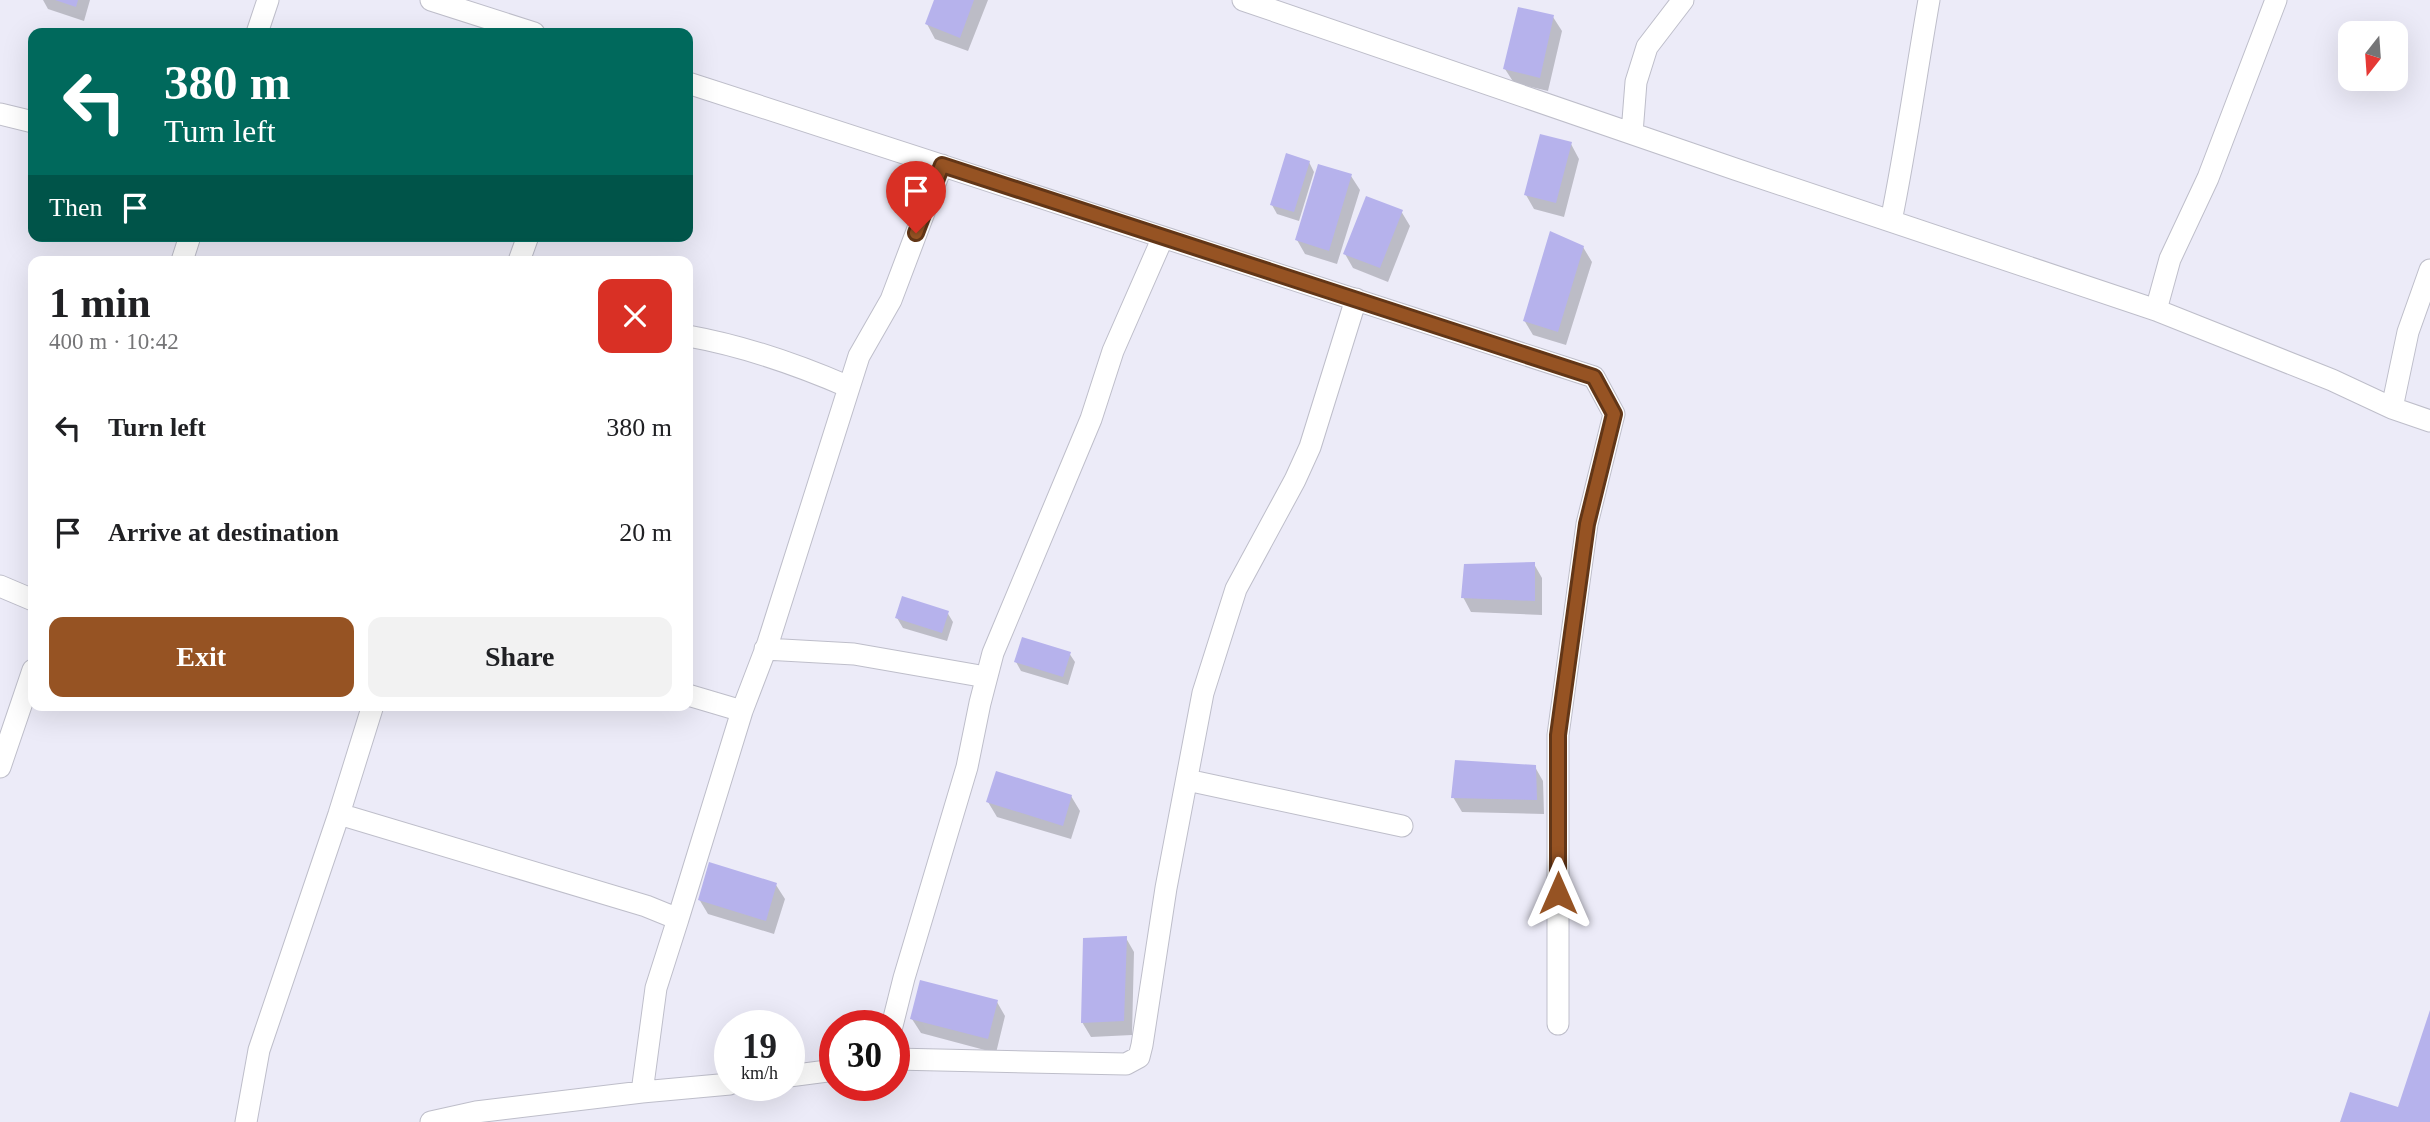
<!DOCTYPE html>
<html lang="en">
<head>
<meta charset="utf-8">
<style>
  body { margin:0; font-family:"Times New Roman",serif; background:#f2f2f2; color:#202124; height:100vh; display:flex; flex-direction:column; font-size:26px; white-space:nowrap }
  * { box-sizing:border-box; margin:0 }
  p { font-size:23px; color:#757577 }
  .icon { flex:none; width:38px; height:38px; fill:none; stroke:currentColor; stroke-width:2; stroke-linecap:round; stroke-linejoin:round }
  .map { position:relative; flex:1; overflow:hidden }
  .drawer { position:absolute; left:28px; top:256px; width:665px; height:455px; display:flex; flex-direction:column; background:#fff; border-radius:14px; box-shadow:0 7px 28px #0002 }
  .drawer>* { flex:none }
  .hud { position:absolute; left:28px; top:28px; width:665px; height:214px; border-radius:14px; box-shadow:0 7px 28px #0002; background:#00695c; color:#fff; overflow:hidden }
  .needle { width:46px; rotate:197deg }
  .fabs { position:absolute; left:2338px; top:21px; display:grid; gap:14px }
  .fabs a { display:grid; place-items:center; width:70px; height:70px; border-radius:14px; background:#fff; box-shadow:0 7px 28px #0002; font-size:35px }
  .speed { position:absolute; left:714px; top:1010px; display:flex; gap:14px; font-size:35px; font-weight:700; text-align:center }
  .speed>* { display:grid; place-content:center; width:91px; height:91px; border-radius:50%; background:#fff; box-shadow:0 7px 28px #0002; line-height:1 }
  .speed small { font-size:18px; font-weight:400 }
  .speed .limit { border:10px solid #d22; background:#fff; color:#111 }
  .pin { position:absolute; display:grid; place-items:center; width:60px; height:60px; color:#fff; margin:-72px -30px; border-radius:50% 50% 50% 0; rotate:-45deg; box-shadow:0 0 7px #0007 }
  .pin .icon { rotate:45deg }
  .me { position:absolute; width:77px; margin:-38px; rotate:0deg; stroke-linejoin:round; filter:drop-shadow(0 0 5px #0008) }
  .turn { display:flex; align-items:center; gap:24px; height:147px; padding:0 21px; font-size:32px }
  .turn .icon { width:91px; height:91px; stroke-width:2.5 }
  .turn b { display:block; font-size:49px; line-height:60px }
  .then { display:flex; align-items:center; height:66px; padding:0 21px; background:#0003; gap:14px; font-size:26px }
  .round { display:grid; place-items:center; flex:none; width:74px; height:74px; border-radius:14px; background:#f2f2f2 }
  .overview { display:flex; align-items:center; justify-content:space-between; height:119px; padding:0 21px }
  h1 { font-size:42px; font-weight:700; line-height:52px }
  .cta { display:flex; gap:14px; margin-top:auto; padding:14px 21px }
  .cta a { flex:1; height:80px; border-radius:14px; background:#965323; color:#fff; font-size:28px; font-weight:700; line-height:80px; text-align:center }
  .cta a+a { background:#f2f2f2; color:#202124 }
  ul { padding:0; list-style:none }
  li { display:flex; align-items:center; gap:21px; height:105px; padding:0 21px }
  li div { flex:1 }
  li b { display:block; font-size:26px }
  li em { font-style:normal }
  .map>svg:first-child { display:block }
  .shadow { fill:#0003 }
  .building { fill:#b6b2ec }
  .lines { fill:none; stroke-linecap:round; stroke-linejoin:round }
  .minor-casing { stroke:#bebeca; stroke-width:23 }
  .minor { stroke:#fff; stroke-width:21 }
  .route-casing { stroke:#623617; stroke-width:18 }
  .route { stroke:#965323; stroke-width:12 }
</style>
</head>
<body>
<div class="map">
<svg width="2430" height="1122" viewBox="0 0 2430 1122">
  <rect width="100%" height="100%" fill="#ecebf8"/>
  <path class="shadow" d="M43 0H90L84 21 48 9Z
    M936 0H988L968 51 935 39 927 24Z
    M1553 17 1562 31 1548 91 1514 83 1505 69Z
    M1571 144 1579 159 1564 217 1534 209 1526 195Z
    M1309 162 1314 172 1299 221 1277 214 1272 205Z
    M1351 176 1360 190 1337 264 1305 254 1297 240Z
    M1401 211 1410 226 1388 282 1353 268 1345 254Z
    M1583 247 1592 262 1566 345 1533 335 1524 320Z
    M1534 564 1542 578V615L1471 612 1463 597Z
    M947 612 953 622 947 641 903 628 897 618Z
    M1069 653 1075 662 1068 685 1021 671 1016 662Z
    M1535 767 1543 781 1544 814 1462 812 1453 797Z
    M1071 796 1080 811 1071 839 997 817 988 802Z
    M776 885 785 899 774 934 708 914 699 899Z
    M1126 938 1134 952 1132 1035 1091 1037 1082 1022Z
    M997 1002 1005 1016 996 1053 921 1033 912 1019Z"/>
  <path class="building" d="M55 0H78L76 7Z
    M934 0H974L960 38 925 24Z
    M1518 7 1554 15 1540 78 1503 69Z
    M1540 134 1572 142 1556 203 1524 195Z
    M1286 153 1310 161 1294 212 1270 205Z
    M1318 164 1352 174 1329 251 1295 240Z
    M1366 196 1403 210 1380 268 1343 254Z
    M1550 231 1584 246 1558 332 1523 321Z
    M1535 562V601L1461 598 1464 564Z
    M902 596 949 611 942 633 895 618Z
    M1022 637 1071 652 1063 677 1014 662Z
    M1455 760 1536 765 1537 800 1451 798Z
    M996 771 1072 795 1063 826 986 802Z
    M709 862 777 883 766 921 698 900Z
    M1127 936 1124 1021 1081 1023 1083 938Z
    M920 980 998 1000 988 1039 910 1019Z
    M2430 1010V1122H2340L2350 1092 2398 1107Z"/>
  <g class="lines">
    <defs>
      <path id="minor" d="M431 0 534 33
        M1243 0 1735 169 2156 310 2332 380 2392 408 2430 421
        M257 33 268 0
        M688 83 1594 377 1614 414 1587 524 1558 735V1024
        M0 114 33 122
        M1632 133 1636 82 1647 47 1683 0
        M1891 221C1906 148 1916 74 1929 0
        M182 261 190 236
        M519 261 528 236
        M2156 310 2170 259 2208 178 2276 0
        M688 336C744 346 796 364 849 387
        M2392 408 2408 332 2430 270
        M0 586 33 600
        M765 649 854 654 986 677
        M688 695 742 711
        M0 767 33 670
        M1187 780 1402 826
        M339 814 646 906 678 919 656 988 642 1092 730 1084
        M678 919 742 711 768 643 859 356 891 300 942 165
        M892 1026 904 978 967 767 980 703 993 653 1091 419 1113 351 1163 237
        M894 1059 1126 1064 1139 1057 1142 1045 1166 888 1203 693 1236 589 1295 480 1310 447 1356 299
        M789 1076 835 1070
        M246 1122 259 1050 339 814 373 705
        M431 1122 476 1112 642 1092"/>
    </defs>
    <use href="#minor" class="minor-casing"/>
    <use href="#minor" class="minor"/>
  </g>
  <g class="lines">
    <defs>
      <path id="route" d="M916 233 942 165 1594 377 1614 414 1587 524 1558 735V893"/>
    </defs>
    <use href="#route" class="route-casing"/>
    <use href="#route" class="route"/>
  </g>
</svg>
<div class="fabs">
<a><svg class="needle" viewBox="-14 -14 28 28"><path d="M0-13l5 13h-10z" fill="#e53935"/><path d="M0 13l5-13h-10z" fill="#757577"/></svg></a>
</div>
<div class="speed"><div>19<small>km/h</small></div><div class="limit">30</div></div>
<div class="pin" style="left:916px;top:233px;background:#d93025"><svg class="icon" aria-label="arrive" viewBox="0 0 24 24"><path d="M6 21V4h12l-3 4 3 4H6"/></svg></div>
<svg class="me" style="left:1558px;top:893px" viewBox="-20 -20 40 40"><path d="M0-17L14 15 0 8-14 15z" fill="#965323" stroke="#fff" stroke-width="4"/></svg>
<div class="hud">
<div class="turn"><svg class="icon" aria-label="left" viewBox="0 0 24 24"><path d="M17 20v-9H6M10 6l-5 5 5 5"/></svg><div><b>380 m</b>Turn left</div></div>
<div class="then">Then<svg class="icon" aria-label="arrive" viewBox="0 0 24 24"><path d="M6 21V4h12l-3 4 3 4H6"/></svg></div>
</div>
<section class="drawer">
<div class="overview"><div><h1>1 min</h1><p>400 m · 10:42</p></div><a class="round" style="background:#d93025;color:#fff"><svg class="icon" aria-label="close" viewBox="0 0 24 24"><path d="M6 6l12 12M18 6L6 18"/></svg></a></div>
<ul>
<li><svg class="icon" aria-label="left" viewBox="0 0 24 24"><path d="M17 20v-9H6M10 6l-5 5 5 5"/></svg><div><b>Turn left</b></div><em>380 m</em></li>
<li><svg class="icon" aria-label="arrive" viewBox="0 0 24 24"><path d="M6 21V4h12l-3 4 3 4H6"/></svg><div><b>Arrive at destination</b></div><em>20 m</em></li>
</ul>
<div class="cta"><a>Exit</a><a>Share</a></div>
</section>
</div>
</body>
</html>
